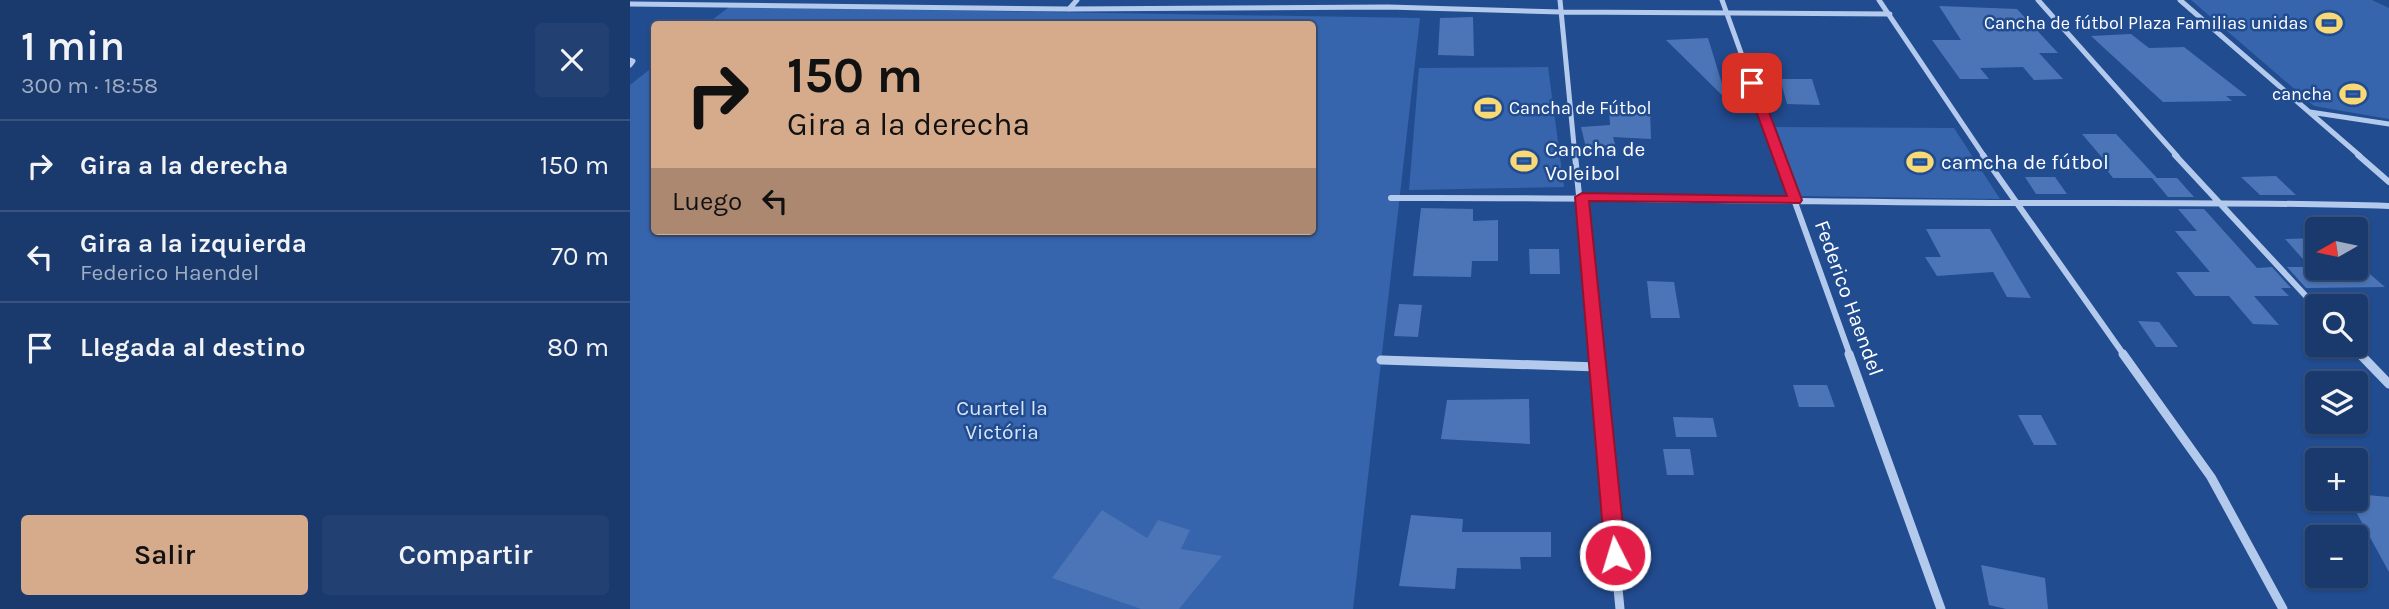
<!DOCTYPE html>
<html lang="es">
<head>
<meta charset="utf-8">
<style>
  body { margin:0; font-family:Karla,sans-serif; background:#234072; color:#f1f3f6; height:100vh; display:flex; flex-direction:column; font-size:26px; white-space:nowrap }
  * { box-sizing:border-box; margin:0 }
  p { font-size:23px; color:#9facc2 }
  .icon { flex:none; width:38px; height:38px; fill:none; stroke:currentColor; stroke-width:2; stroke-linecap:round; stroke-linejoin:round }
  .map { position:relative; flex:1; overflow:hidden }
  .sheet { display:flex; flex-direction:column; background:#1a396c; width:630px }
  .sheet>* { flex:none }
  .hud { position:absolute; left:21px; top:21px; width:665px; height:214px; border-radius:7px; box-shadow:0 2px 5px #0004,0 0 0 2px #38537f; background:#d6ab8b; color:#111; overflow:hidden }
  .needle { width:46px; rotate:261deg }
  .tools { position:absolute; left:1675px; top:217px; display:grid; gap:14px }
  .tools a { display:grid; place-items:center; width:63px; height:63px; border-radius:7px; background:#1a396c; box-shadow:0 2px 5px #0004,0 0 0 2px #38537f; font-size:35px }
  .pin { position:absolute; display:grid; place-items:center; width:60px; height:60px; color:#fff; margin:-30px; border-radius:14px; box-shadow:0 4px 10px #0006 }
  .me { position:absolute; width:77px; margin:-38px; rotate:355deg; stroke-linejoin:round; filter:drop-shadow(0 0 5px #0008) }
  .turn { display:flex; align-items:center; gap:24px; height:147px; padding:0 21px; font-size:32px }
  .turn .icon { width:91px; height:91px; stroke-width:2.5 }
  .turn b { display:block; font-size:49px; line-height:60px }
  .then { display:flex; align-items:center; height:66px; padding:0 21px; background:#0003; gap:14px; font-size:26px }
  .round { display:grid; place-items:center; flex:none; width:74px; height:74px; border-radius:7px; background:#234072 }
  .head { display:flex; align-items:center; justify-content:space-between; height:119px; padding:0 21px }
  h1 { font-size:42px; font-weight:600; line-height:52px }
  .action { display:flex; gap:14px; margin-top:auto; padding:14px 21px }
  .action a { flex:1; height:80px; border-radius:7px; background:#d6ab8b; color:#111; font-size:28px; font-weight:600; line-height:80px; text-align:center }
  .action a+a { background:#234072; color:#f1f3f6 }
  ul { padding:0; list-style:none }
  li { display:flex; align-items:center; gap:21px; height:91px; padding:0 21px; border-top:2px solid #38537f }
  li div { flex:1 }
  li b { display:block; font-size:26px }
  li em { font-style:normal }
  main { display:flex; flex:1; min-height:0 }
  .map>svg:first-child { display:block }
  .green { fill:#3665ad }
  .building { fill:#4b75b7 }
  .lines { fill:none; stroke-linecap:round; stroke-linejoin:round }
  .minor-far2 { stroke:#b3caec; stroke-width:5 }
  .minor-far1 { stroke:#b3caec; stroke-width:6 }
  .minor { stroke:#b3caec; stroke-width:9 }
  .route { fill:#e11d48; stroke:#92132f; stroke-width:2 }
  .labels { text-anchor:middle; stroke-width:5; stroke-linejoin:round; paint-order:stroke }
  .far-poi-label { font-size:18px; fill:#fff; stroke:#224c90; text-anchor:end }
  .poi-label { font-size:21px; fill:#fff; stroke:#224c90; text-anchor:start }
  .street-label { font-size:21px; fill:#fff; stroke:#224c90 }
  .park-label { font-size:21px; fill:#d8e5f9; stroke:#224c90 }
</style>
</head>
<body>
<main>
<section class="sheet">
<div class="head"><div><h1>1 min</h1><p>300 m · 18:58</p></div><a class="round"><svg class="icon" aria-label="close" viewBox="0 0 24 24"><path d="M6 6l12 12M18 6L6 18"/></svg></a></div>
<ul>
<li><svg class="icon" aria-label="right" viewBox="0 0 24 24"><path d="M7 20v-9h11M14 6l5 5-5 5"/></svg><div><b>Gira a la derecha</b></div><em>150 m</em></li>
<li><svg class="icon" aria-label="left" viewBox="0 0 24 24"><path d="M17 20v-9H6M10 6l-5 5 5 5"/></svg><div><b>Gira a la izquierda</b><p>Federico Haendel</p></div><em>70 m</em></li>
<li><svg class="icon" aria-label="arrive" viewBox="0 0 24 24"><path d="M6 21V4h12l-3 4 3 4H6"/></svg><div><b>Llegada al destino</b></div><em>80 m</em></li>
</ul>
<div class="action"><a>Salir</a><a>Compartir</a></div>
</section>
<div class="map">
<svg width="1759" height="609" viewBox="0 0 1759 609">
  <rect width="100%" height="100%" fill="#224c90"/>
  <path class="green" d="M1561 0H1742L1759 8V119L1684 106Z
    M99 7 790 18 723 609H0V85L24 66V231H682V24H77Z
    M918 67 934 187 779 190 789 68Z
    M1146 127 1324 128 1370 199 1170 196Z"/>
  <path class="building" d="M1309 6 1387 9 1428 53H1409L1433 79 1404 80 1393 67 1350 68 1359 79H1330L1302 40H1331Z
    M843 17 844 56 808 55 810 18Z
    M1501 34 1519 48 1554 47 1617 96H1596L1602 101 1533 102 1461 36Z
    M1078 38 1097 100 1036 40Z
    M1150 79H1182L1190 105 1157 104Z
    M979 108 1020 109 1021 139 983 137 988 155 958 156 951 127 980 125Z
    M1452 134H1486L1527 178H1547L1564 197H1538L1522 178H1483L1469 160 1475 161Z
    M1646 176 1666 195H1630L1611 177Z
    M1395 177H1425L1437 194H1406Z
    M791 208 843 209V221L868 220V261H842L841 277 783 276Z
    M1548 209H1574L1627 268 1642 267 1661 288H1651L1659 296H1624L1649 325 1623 324 1599 296H1565L1546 272H1580L1545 231H1567Z
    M1296 229H1360L1401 298 1377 297 1363 272 1307 276 1295 257H1311Z
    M1687 238V268H1733L1755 287 1676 288 1657 267H1680L1655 239Z
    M899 249H929L930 274H900Z
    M1017 281 1044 282 1050 318H1021Z
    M769 304 792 305 788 337 764 336Z
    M1508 321 1529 322 1548 347H1526Z
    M1163 385H1197L1205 407H1169Z
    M899 399 900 444 811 439 817 400Z
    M1388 415H1411L1427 445H1404Z
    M1043 417 1083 418 1087 437H1046Z
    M1033 449H1060L1064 475H1037Z
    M1726 494 1759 497V572L1719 499H1726Z
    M472 510 517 538 528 520 560 530 551 549 592 556 549 609H511L422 578Z
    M781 515 833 519 832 532H921V557H890L891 569 827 568 825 589 769 586Z
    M1351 565 1415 578 1418 609H1376L1359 605Z"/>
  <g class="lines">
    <path class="minor-far2" d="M930 0 945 156
      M1092 0 1148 156
      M1249 0 1354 156
      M1408 0 1547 156
      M1550 0 1730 156
      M0 4 439 9 758 7 931 12 1260 14
      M439 9 447 0
      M0 60 3 61 0 65
      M1680 112 1759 124"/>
    <path class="minor-far1" d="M945 155 965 355
      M1148 155 1220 355
      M1353 155 1494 355
      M1545 155 1687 308
      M1728 155 1759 182
      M761 198C969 197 1176 202 1384 203 1509 203 1634 202 1759 206
      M1722 345 1732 355"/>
    <path class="minor" d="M965 354 990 609
      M1219 354 1311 609
      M1493 354 1581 477 1653 609
      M1730 354 1759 384
      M751 360 968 367"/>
  </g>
  <path class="route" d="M1122 79 1128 83 1172 200 1170 203 959 201 996 555 993 561 985 564 978 561 975 555 945 197 952 193 1157 196 1116 83Z"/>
  <defs>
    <symbol id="stadium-bare" viewBox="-9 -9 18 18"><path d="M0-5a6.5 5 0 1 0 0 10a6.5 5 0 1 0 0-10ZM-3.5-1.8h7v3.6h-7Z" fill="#f8d975" stroke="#224c90" stroke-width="2.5" paint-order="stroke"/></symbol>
  </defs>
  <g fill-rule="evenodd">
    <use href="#stadium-bare" x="1680" y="4" width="38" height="38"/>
    <use href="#stadium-bare" x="1704" y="75" width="38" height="38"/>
    <use href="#stadium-bare" x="839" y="89" width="38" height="38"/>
    <use href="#stadium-bare" x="875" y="142" width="38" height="38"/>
    <use href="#stadium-bare" x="1271" y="143" width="38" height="38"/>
  </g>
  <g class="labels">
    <g class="far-poi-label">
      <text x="1678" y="29">Cancha de fútbol Plaza Familias unidas</text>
      <text x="1702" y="100">cancha</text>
      <text x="879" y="114" text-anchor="start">Cancha de Fútbol</text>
    </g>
    <g class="poi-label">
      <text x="915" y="156">Cancha de<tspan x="915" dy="24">Voleibol</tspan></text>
      <text x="1311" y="169">camcha de fútbol</text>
    </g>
    <g class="street-label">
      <text transform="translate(1219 298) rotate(70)" y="7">Federico Haendel</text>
    </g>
    <g class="park-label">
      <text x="372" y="415">Cuartel la<tspan x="372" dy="24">Victória</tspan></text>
    </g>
  </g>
</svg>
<div class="tools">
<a><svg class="needle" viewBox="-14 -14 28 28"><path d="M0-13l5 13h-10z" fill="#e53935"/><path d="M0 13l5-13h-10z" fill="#9facc2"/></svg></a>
<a><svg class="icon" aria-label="search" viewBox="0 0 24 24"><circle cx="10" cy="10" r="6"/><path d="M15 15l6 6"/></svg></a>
<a><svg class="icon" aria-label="layers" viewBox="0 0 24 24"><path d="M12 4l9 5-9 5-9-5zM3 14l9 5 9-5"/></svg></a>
<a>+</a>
<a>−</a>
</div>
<div class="pin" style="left:1122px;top:83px;background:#d93025"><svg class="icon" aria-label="arrive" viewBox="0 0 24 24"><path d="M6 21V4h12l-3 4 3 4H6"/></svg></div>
<svg class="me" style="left:985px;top:555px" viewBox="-20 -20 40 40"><circle r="17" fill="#e11d48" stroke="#fff" stroke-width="3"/><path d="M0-11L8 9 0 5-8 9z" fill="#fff"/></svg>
<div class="hud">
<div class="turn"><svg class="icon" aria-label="right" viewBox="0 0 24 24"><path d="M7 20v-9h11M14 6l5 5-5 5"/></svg><div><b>150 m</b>Gira a la derecha</div></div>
<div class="then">Luego<svg class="icon" aria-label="left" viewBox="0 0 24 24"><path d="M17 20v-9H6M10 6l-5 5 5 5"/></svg></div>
</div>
</div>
</main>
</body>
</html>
